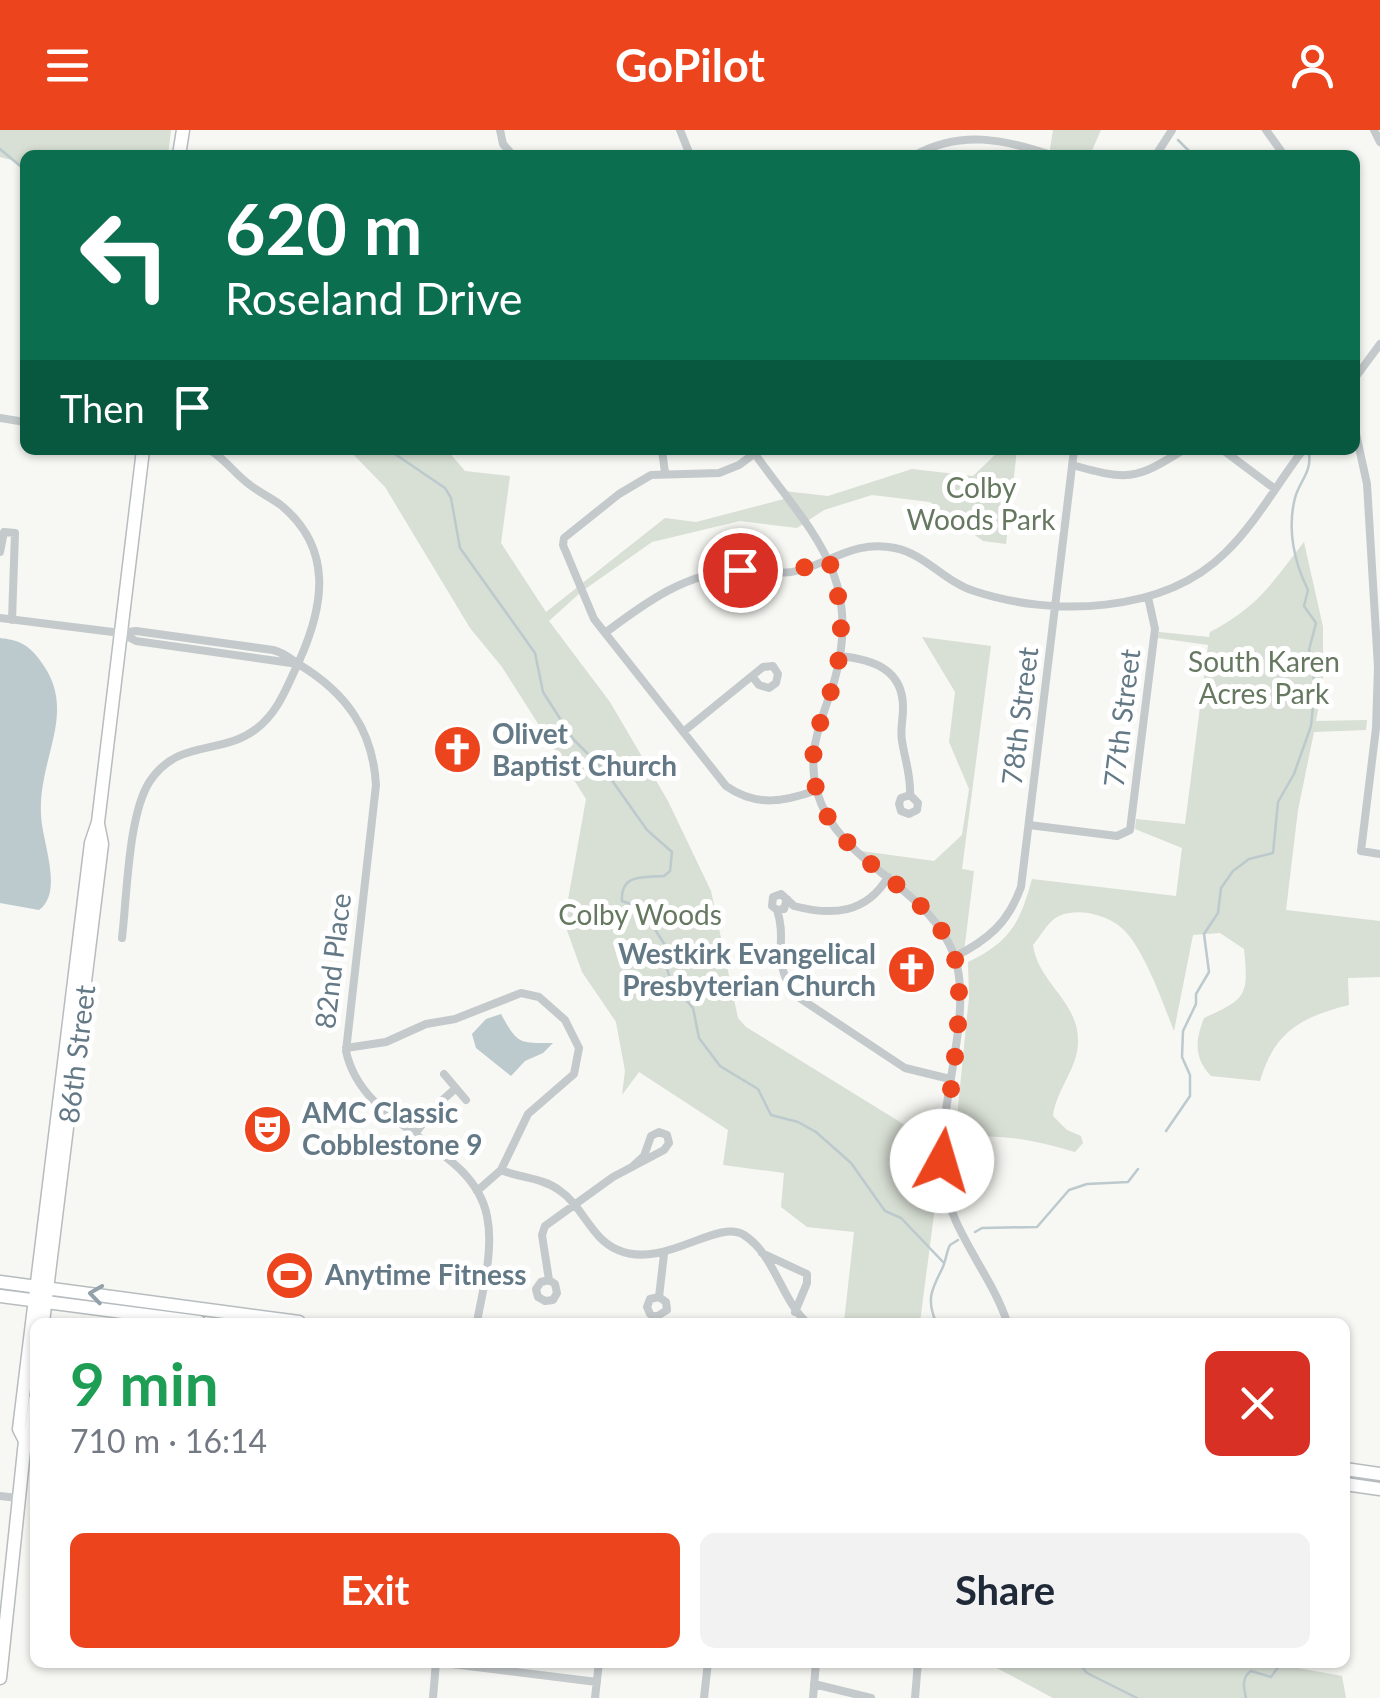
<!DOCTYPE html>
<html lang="en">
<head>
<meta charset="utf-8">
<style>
  body { margin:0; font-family:Lato,sans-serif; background:#f2f2f3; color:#1f2937; height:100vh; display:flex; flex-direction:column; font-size:38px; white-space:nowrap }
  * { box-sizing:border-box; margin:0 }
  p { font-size:32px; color:#747a83 }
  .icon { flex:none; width:55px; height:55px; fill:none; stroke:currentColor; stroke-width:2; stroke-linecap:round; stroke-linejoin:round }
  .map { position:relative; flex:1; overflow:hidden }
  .details { position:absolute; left:30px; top:1188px; width:1320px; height:350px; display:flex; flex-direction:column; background:#fff; border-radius:15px; box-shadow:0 2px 8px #0004 }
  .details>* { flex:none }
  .guide { position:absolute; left:20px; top:20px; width:1340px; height:305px; border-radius:15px; box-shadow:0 2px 8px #0004; background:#0b6e4f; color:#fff; overflow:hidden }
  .pin { position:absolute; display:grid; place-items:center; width:85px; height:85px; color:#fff; margin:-42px; border:5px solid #fff; border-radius:50%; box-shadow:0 2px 10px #0007 }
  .me { position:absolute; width:110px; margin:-55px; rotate:6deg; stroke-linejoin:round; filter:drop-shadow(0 0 8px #0008) }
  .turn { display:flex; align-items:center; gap:35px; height:210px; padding:0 40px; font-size:45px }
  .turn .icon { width:130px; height:130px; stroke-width:2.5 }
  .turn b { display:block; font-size:70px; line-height:85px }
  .then { display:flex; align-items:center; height:95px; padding:0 40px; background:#0003; gap:20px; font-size:38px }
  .round { display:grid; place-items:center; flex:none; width:105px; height:105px; border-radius:15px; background:#f2f2f3 }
  .overview { display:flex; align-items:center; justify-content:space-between; height:170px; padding:0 40px }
  h1 { font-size:60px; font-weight:700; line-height:75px; color:#1e9e55 }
  .button { display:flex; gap:20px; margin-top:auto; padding:20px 40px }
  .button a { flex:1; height:115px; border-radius:15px; background:#ec451e; color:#fff; font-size:40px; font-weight:700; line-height:115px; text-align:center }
  .button a+a { background:#f2f2f3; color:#1f2937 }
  header { display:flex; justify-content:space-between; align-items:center; height:130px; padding:0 40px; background:#ec451e; color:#fff; font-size:45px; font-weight:700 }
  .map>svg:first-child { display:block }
  .green { fill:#d8dfd4 }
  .water { fill:#bcc9cd }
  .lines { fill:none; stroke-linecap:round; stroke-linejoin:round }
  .stream { stroke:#bcc9cd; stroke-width:2.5 }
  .primary-casing { stroke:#b7bcbf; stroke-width:15 }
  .street { stroke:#c4c9cb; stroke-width:8 }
  .primary { stroke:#fff; stroke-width:12 }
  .oneway { stroke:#92a1aa }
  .route { stroke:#ec451e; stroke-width:18; stroke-dasharray:0 32.4 }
  .labels { text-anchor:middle; stroke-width:10; stroke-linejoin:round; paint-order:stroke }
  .park-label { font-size:28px; fill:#66785f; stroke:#fff }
  .street-label { font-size:28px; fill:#647986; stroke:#fff }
  .poi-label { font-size:28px; font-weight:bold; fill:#647986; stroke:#fff; text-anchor:start }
</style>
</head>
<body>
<header><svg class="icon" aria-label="menu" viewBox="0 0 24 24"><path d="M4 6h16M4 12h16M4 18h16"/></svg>GoPilot<svg class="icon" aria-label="person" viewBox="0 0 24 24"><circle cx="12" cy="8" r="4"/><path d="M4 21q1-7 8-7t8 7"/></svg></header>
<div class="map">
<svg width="1380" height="1568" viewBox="0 0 1380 1568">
  <rect width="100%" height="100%" fill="#f7f7f3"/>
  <path class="green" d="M0 0H171L168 25H25V40L15 31 0 27Z
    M1053 0H1101L1090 25H1049Z
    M349 320H447L465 341 510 346 501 413 546 482 665 388 696 392 788 368 784 361 828 366 912 339 973 346 1000 320H1017L1006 414 983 411 930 372 872 365 824 380 797 398 740 391 652 412 581 462 549 491 610 572 668 671 711 761 738 888 746 897 921 1005 944 1008 920 1192H844L854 1102 807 1097 781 1077 784 1043 723 1035 728 1000 639 942 622 965 625 941 616 892 582 842 564 792 586 669 502 537 470 498 385 357Z
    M1304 412 1323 497V555L1316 591 1367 590 1366 600 1314 602 1298 680 1286 780 1380 791V847L1348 848 1349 875C1301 887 1274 902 1260 951L1211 946C1194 928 1195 911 1204 888 1246 869 1249 866 1244 819L1220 803 1193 805 1174 901C1163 873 1145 822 1125 801 1110 785 1078 777 1059 786 1049 790 1040 807 1033 815 1038 853 1079 871 1078 912 1078 938 1056 960 1053 986L1067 1000 1081 1006 1083 1013 1075 1022C1031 1009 1001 1004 955 1007L969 867 968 832C1010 812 1020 793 1032 749L1176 766 1182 718 1135 699 1136 689 1185 694 1208 515 1158 508 1159 502 1209 507 1210 502C1259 476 1271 454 1304 412Z
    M922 507 991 516 962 739 974 741 964 822 954 827 938 794 854 720 934 731 962 705 969 659 949 612 955 562Z
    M993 1533 1266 1532 1342 1546 1346 1568H1053L993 1536Z"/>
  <path class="water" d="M0 508C18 510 28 514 39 529 80 581 38 625 41 685 42 712 64 762 39 780L0 773Z
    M501 884C518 915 519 913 553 913L543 923 525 931 511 946 476 918 472 904 486 889Z"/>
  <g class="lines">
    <path class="stream" d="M1178 10 1193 25
      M0 19 25 40
      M389 320 445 358 451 368 460 418 535 523 543 562 573 609 606 642 647 700 672 722 670 741 664 746C644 748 620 743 622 771L649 780 652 795 667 818 666 836 672 854 693 878 699 908 720 936 758 959 771 985 798 992 816 1002 851 1033 885 1081 901 1088 944 1133
      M1166 1001 1190 966V945L1182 927 1183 901 1196 874V864L1209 842 1204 804 1218 783 1221 758 1233 741 1249 729 1273 723 1278 672 1294 644 1311 596 1315 556 1309 520 1316 493 1304 476 1308 460C1294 432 1287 399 1295 368 1299 352 1312 342 1309 324
      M975 1102 982 1098 1037 1097 1069 1060 1087 1054 1128 1052 1138 1039
      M936 1192C926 1169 932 1159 942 1139 946 1131 946 1123 950 1115L958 1110
      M1078 1532 1087 1543 1137 1568
      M1246 1568C1244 1558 1241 1548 1251 1541L1271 1547 1282 1532"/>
    <defs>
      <path id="primary" d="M179 25 183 0
        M0 1152 299 1192
        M0 1166 199 1192
        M43 1192 102 714 98 694
        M25 1311 19 1299 91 713 98 692 143 320
        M1345 1339 1380 1344
        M1345 1354 1380 1359
        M0 1548 25 1311 31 1301 35 1269"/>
    </defs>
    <use href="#primary" class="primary-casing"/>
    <path class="street" d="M500 0 503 14 510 22
      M680 0 690 25
      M1266 0 1284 25
      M1374 0 1380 12
      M915 25C961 0 1003 9 1051 25
      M1156 25 1172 0
      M1355 248 1380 214
      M0 288 25 292
      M1355 299 1367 354 1378 537 1376 598 1361 721 1380 724
      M662 320 665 343
      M752 320C808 399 865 445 834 552 822 590 806 620 817 662 839 737 931 755 955 828 974 886 935 983 943 1047 949 1100 991 1143 1007 1192
      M759 320 739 335 719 343 651 345 619 364 564 408 563 415 594 489 726 656C756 677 784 672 817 660
      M1223 320 1275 359
      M1072 335C1127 350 1134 351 1183 320
      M0 422 4 402 15 403 12 490
      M0 488 121 503 136 501 273 520C285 523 290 529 300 535 346 563 373 600 376 655L346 921C363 1001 472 1012 487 1086 494 1119 483 1159 477 1192
      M121 503 136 511 298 534
      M605 503C646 472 687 442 740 440 761 440 780 446 801 440 834 430 857 410 895 418 925 424 945 452 974 461 1052 487 1163 484 1225 423 1256 393 1277 354 1303 320
      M839 526C872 529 904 539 903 579 903 590 900 600 902 611 905 630 911 645 910 665L918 673 917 680 909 684 901 681 899 674 901 668 910 665
      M683 602 763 537 773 536 778 544 776 553 769 558 759 555 752 546
      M1029 695 1117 706 1130 700 1155 499 1148 467
      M787 769 784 779 777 780 772 776 773 767 781 764 794 776C832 786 866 784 888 747
      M777 780C788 813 770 828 795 865L905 938 950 949
      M122 808C127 767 128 684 150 651 179 608 221 626 256 599 279 582 288 554 300 529 324 475 333 419 282 376 272 368 260 363 250 355 235 344 226 330 210 320
      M954 827C988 810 1008 793 1021 757L1074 320
      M346 918 386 912 426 894 455 889 521 863 539 867 565 890 579 918 574 944 528 984 501 1040 477 1061
      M444 944 466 970
      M414 1005 437 975 456 958
      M501 1040C520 1048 543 1048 559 1060 583 1076 591 1109 618 1120 664 1140 717 1088 744 1105 774 1124 781 1168 806 1192
      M762 1123 807 1144V1153L795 1182
      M549 1150 541 1152 536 1159 538 1167 545 1171 553 1170 557 1163 555 1154 549 1150 542 1105 545 1096 613 1047 664 1020 669 1013 667 1005 659 1002 651 1006 644 1026 632 1037
      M659 1167 650 1169 647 1177 650 1184 656 1187 667 1180 666 1172 659 1167 664 1124
      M0 1366 18 1368
      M814 1554 871 1568
      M433 1568 436 1532 597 1552
      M595 1568 599 1532
      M704 1568 708 1532
      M813 1568 816 1532
      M915 1568 918 1532"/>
    <use href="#primary" class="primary"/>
  </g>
  <defs><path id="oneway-chevron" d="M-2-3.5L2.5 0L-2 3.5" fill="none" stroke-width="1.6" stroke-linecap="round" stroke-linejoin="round" transform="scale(2.5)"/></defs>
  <use class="oneway" href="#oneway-chevron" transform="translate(96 1164) rotate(-172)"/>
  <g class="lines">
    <path class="route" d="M740 440C776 441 794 445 828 428 842 467 845 507 835 548 824 587 806 616 816 658 835 735 929 753 954 826 969 869 946 980 942 1031"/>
  </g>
  <defs>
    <symbol id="church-disc" viewBox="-11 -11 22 22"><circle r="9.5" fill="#ec451e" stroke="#fff"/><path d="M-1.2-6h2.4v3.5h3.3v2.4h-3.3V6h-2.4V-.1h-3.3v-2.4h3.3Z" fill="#fff"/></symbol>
    <symbol id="theatre-disc" viewBox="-11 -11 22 22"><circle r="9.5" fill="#ec451e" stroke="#fff"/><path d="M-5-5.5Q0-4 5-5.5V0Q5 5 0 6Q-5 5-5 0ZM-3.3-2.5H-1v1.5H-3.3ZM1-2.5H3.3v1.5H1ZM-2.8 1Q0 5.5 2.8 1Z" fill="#fff"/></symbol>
    <symbol id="stadium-disc" viewBox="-11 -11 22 22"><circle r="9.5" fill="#ec451e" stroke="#fff"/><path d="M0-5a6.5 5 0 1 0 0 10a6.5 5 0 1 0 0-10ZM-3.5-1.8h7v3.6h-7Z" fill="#fff"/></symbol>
  </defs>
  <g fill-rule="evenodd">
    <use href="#church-disc" x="430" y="592" width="55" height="55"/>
    <use href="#church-disc" x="884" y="812" width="55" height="55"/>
    <use href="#theatre-disc" x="240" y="972" width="55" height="55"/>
    <use href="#stadium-disc" x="262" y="1118" width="55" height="55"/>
  </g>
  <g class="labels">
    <g class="park-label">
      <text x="981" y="368">Colby<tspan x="981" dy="32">Woods Park</tspan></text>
      <text x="1264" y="542">South Karen<tspan x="1264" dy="32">Acres Park</tspan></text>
      <text x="640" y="795">Colby Woods</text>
    </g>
    <g class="street-label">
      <text transform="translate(1020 586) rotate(-83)" y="10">78th Street</text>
      <text transform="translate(1122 588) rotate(-83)" y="10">77th Street</text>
      <text transform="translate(333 831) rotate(-83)" y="10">82nd Place</text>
      <text transform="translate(77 924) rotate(-83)" y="10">86th Street</text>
    </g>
    <g class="poi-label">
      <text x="492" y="614">Olivet<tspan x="492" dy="32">Baptist Church</tspan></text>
      <text x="876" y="834" text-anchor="end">Westkirk Evangelical<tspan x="876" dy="32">Presbyterian Church</tspan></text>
      <text x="302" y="993">AMC Classic<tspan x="302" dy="32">Cobblestone 9</tspan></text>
      <text x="325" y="1155">Anytime Fitness</text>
    </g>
  </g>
</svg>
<div class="pin" style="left:740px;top:440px;background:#d93025"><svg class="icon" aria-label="arrive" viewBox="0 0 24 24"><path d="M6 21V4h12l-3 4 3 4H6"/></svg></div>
<svg class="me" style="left:942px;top:1031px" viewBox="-20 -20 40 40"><circle r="19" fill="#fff"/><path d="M0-13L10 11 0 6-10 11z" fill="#ec451e"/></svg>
<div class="guide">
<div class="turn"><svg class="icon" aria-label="left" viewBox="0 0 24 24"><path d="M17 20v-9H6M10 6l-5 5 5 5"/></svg><div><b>620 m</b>Roseland Drive</div></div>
<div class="then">Then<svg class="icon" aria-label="arrive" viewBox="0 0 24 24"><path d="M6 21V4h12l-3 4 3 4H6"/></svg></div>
</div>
<section class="details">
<div class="overview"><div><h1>9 min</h1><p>710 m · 16:14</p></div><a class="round" style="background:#d93025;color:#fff"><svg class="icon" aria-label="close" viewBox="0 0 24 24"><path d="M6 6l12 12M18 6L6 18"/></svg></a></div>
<div class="button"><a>Exit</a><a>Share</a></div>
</section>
</div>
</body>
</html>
